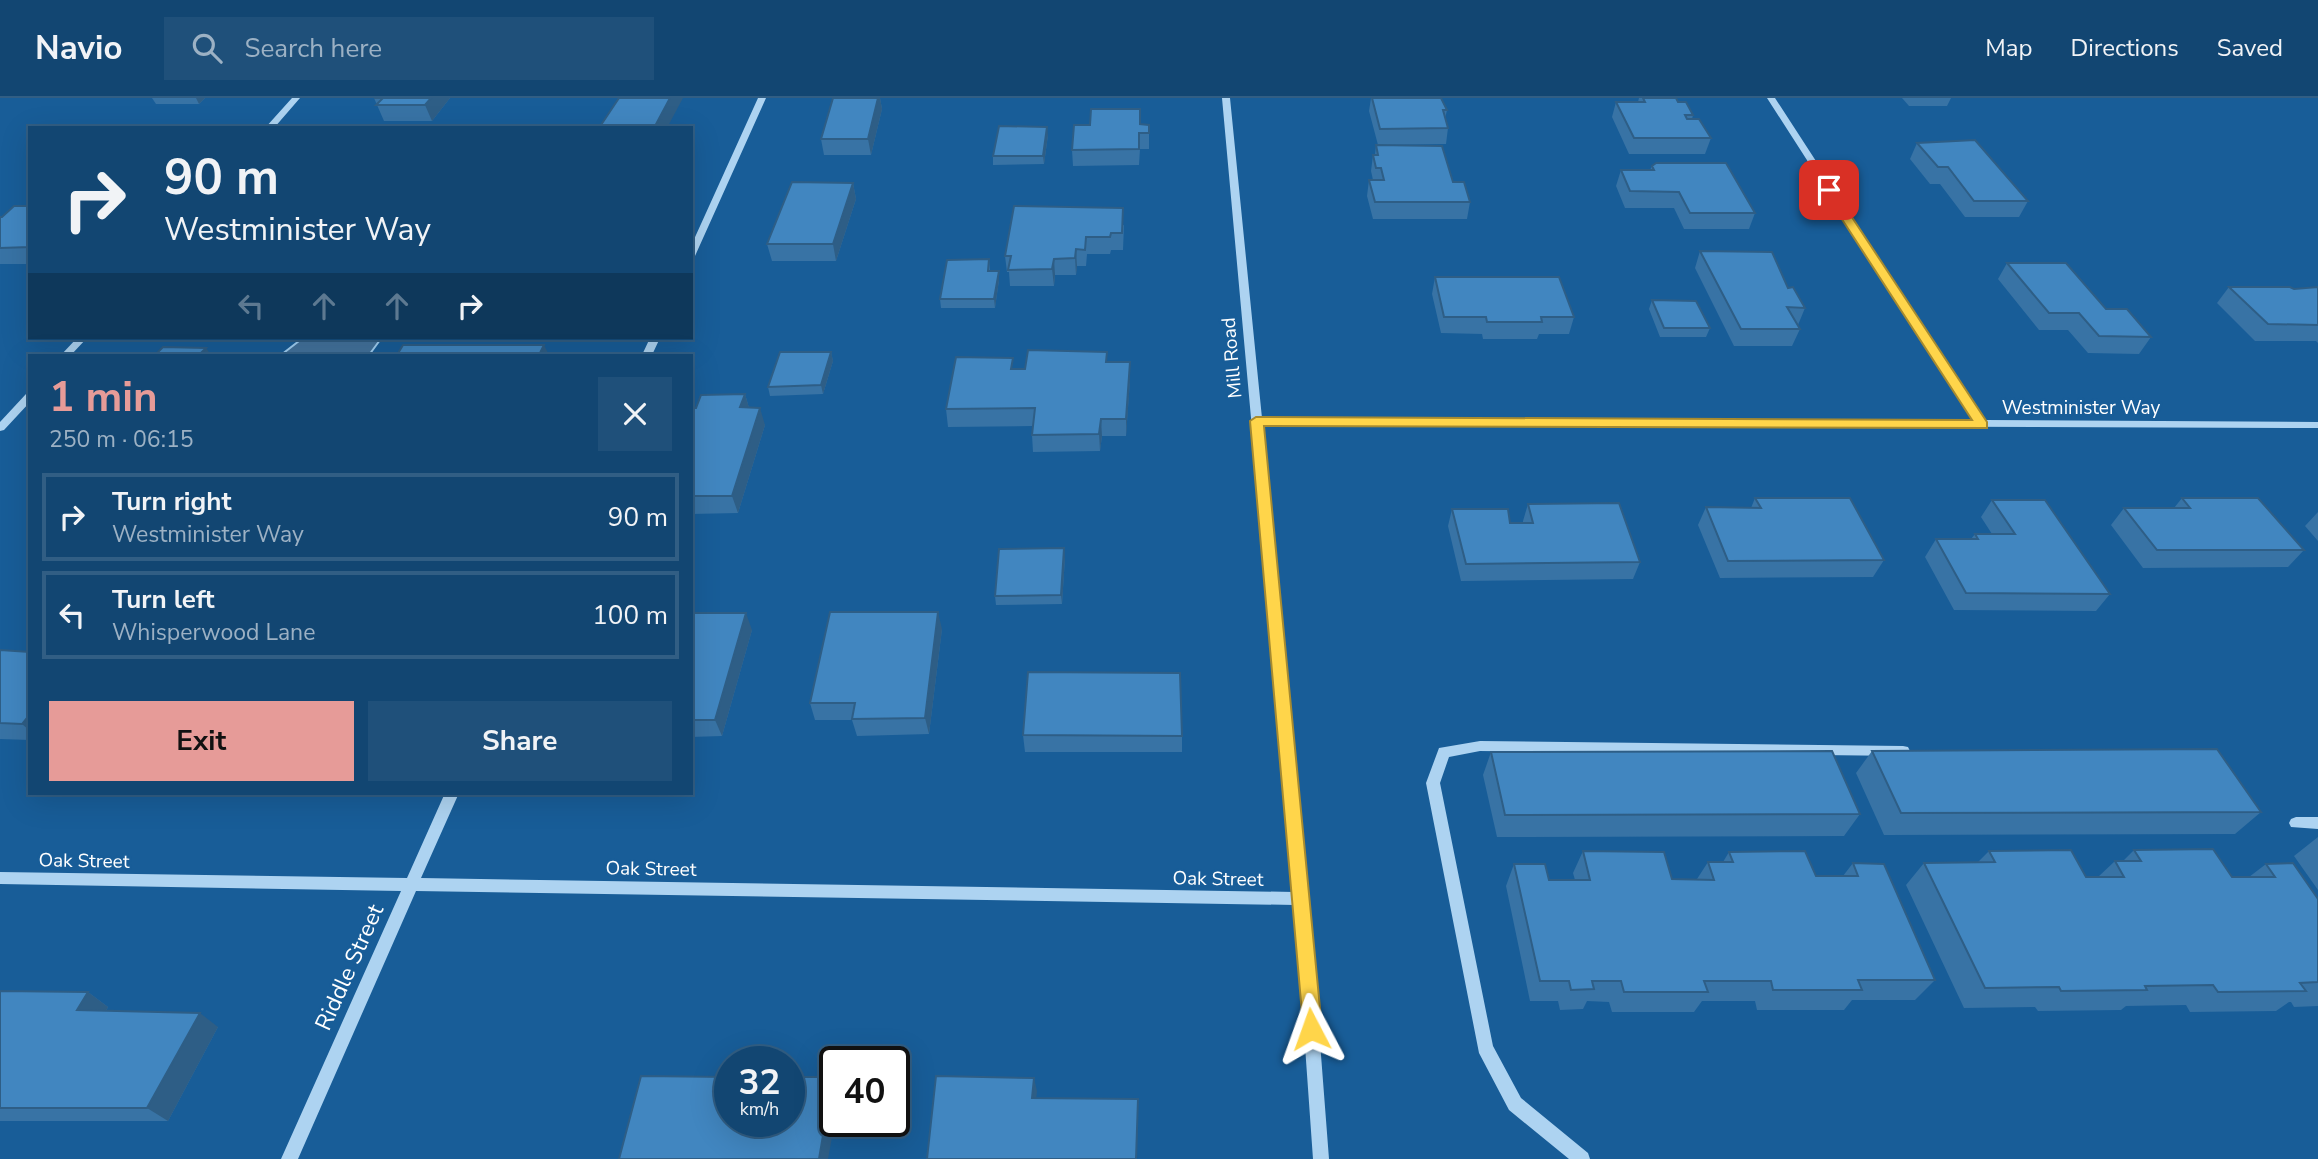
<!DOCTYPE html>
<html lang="en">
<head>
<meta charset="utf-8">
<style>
  body { margin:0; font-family:"Nunito Sans",sans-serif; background:#1f507a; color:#f1f3f6; height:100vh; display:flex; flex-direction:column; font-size:26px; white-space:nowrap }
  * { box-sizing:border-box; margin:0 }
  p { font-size:23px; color:#9cb1c4 }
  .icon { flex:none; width:38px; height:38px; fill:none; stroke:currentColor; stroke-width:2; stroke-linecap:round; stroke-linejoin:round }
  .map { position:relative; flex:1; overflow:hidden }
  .drawer { position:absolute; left:28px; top:256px; width:665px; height:441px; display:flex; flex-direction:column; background:#124672; border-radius:0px; box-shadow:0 7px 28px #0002,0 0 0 2px #315e84 }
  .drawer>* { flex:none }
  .top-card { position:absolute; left:28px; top:28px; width:665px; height:214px; border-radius:0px; box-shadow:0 7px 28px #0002,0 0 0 2px #315e84; background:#124672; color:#f1f3f6; overflow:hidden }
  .speed { position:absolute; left:714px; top:948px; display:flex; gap:14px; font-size:35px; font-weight:700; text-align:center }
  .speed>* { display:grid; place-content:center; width:91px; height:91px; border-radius:50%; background:#124672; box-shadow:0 7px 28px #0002,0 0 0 2px #315e84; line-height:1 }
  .speed small { font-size:18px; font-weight:400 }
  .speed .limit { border:4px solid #111; border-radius:10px; background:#fff; color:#111 }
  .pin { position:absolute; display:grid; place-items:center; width:60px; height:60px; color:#fff; margin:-30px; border-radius:14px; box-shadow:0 4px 10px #0006 }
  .me { position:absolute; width:77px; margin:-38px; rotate:356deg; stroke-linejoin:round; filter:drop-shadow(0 0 5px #0008) }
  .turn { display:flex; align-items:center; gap:24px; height:147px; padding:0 21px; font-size:32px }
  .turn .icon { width:91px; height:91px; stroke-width:2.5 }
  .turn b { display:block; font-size:49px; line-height:60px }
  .lanes { display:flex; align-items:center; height:66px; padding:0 21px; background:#0003; justify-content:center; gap:35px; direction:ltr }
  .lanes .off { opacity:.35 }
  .round { display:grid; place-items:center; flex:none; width:74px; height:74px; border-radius:0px; background:#1f507a }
  .head { display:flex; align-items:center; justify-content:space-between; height:119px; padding:0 21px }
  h1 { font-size:42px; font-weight:700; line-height:52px; color:#e69b98 }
  .cta { display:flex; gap:14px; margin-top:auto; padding:14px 21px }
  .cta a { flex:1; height:80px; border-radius:0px; background:#e69b98; color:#111; font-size:28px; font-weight:700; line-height:80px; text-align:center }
  .cta a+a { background:#1f507a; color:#f1f3f6 }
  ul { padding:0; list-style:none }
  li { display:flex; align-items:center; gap:21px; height:88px; margin:0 14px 10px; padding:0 7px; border:4px solid #315e84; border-radius:0px }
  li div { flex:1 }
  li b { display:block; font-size:26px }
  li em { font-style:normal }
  header { display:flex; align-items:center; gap:42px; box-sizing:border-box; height:98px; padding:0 35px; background:#124672; border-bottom:2px solid #315e84 }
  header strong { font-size:33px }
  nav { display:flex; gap:38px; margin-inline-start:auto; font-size:24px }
  .search { width:490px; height:63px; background:#1f507a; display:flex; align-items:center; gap:18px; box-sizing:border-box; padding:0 24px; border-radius:0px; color:#9cb1c4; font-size:26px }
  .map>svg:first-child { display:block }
  .water { fill:#43739d; stroke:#a0cff3; stroke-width:2 }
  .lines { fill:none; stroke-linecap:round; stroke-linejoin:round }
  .minor { fill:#add3f1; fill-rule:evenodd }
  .wall { fill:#3873a5 }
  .shaded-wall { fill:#2e5e86 }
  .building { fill:#4186c0; stroke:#2e5e86; stroke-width:2 }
  .route { fill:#ffd54a; stroke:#a68a30; stroke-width:2 }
  .labels { text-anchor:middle; stroke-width:5; stroke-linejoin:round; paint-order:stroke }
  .street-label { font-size:19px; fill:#fff; stroke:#185d98 }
  .near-street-label { font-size:23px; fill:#fff; stroke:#185d98 }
</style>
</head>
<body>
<header>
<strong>Navio</strong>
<div class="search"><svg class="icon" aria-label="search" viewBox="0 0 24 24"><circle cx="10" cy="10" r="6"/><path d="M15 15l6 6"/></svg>Search here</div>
<nav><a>Map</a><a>Directions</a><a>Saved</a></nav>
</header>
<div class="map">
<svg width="2318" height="1061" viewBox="0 0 2318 1061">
  <rect width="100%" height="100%" fill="#185d98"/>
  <path class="water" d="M380 242 369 257H281L299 243Z"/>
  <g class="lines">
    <path class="minor" d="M292 0H300L274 30H265Z
      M758 0H766L695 158 691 161V148Z
      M1222 0H1230L1262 320 1974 322 1767 0H1775L1984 322 2318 324V330L1262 326 1309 801 1329 1061H1313L1295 807 416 793 298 1061H281L401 793 0 786V774L407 780 445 695H459L421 780 1294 794Z
      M77 240H87L71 257H61Z
      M650 240H660L652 257H642Z
      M30 295V304L4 332 0 333V324L26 296Z
      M1480 643 1903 648 1908 649 1910 653 1908 657 1903 658 1480 653 1449 659 1440 685 1493 948 1521 1000 1588 1055 1590 1061H1569L1509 1012 1479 955 1426 685 1439 650Z
      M2296 719H2318V731L2291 729 2289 725 2291 721Z"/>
  </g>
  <path class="wall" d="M152 0H205L199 6H156Z
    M374 0H450L432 23H384Z
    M833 0H880L882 11 871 57H824L821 41Z
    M1371 0H1441L1447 12 1445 21 1448 30 1446 46 1378 47 1369 13Z
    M1639 0H1676L1678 4 1693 17 1692 21 1711 40 1705 56H1629L1612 19 1616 4H1638Z
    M1902 0H1951L1947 8H1909Z
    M1090 27H1149V51H1140L1139 67 1073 68 1072 52Z
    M1048 37 1044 66 993 67V58Z
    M1917 45 2028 103 2019 119H1965L1940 86H1930L1910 61Z
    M1376 47 1453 84 1470 104 1467 121H1373L1367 98 1369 82H1373L1371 73 1373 57H1375Z
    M1652 68 1755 115 1749 131H1684L1674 110H1625L1616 88 1621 72H1650Z
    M853 85 856 101 836 163H772L767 146Z
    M30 108V166H0V119Z
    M1124 127 1123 152H1111L1110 156H1087L1086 168H1077L1076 177H1055L1054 188H1010L1009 174H1007L1005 158Z
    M1700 153 1788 190 1805 210 1798 227 1800 231 1792 248H1734L1695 170Z
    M989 161 990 173 999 182 995 210H941L940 201Z
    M2007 165 2106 211 2151 239 2139 256 2088 255 2068 232H2039L1998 181Z
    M1435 179 1574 219 1569 236H1539L1537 241H1483L1482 236 1441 235 1432 196Z
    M2229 189 2294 191 2318 189V245L2316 243H2255L2217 205Z
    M1652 202 1710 230 1706 239H1660L1649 211Z
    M831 254 833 263 823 296 770 298 768 289Z
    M1108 264H1130V282L1126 338H1102L1100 353 1033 354 1032 337 1033 328 948 329 946 311 1014 271Z
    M745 296 749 310 765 327 738 415 691 416V310H696Z
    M1755 400 1884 462 1873 479 1720 480 1698 427 1706 409 1751 410Z
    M2182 400 2304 452 2288 469 2143 470 2111 427 2124 410H2174Z
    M1992 402 2110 496 2096 513 1954 512 1925 459 1936 441H1971L1975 436H1992L1981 419Z
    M1528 406 1640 464 1633 481 1461 483 1448 428 1452 411 1510 425H1523V423Z
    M2318 414V443L2305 428Z
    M1065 459 1062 506 996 507 995 498Z
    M691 515 752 532 722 638 691 639Z
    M942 531 929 636 857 638 852 622H815L810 605Z
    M0 552 30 554V642L0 641Z
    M1023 637 1182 638V654H1025Z
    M1872 653 2261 714 2235 736 1884 737 1856 675Z
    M1491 654 1860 716 1844 738 1497 739 1483 677Z
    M2318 739V792L2294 758Z
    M2134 752 2232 779H2249L2266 766 2318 801V908L2294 909 2291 904H2289L2276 913 2190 914 2186 907 2126 908 2121 912 2038 913 2035 909 1964 910 1906 787 1924 765 1978 764 1989 753 2086 779H2098L2115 763H2123Z
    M1583 753 1672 781H1697L1708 764H1723L1729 754 1816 778H1843L1853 765 1935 882 1915 902H1852L1844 912H1757L1755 903H1702L1694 914H1612L1609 904 1587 903 1583 911 1560 912 1558 903H1530L1506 788 1514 766 1549 782H1575L1573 775Z
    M0 893 88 894 108 909 106 913 218 929 168 1023H0Z"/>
  <path class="shaded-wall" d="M196 0H205L199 6Z
    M431 0H450L432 23 425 7Z
    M670 0H683L667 30H654Z
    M878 0H880L882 11 871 57 868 41Z
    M1047 29 1048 37 1044 66 1043 58Z
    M853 85 856 101 836 163 833 146Z
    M1076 151 1077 168 1076 177 1075 160Z
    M1054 161 1055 177 1054 188 1052 171Z
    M999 173V182L995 210 994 201Z
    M544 247 549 257H539Z
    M206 250 211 257H199Z
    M831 254 833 263 823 296 821 287Z
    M1130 264V282L1126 338V321Z
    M745 296 750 313 740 309Z
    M760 310 765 327 738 415 732 398Z
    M1101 321 1102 338 1100 353 1099 336Z
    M1064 450 1065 459 1062 506 1061 497Z
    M938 514 942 531 929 636 925 620Z
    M746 515 752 532 722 638 715 622Z
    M30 616V633L22 626Z
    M88 894 108 909 98 927 77 912Z
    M200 915 218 929 168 1023 147 1010Z
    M833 979 835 982V1023L828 1061H819Z
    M1034 980 1037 993 1035 1013 1032 1000Z
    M1138 1001 1137 1061H1136Z"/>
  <path class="building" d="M374 0H431L425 7H376L383 0Z
    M619 0H670L654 30H599Z
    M833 0H878L868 41H821Z
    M1372 0H1441L1447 12H1443L1448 30 1380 31Z
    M1643 0H1676L1678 4H1686L1693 17H1685L1687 21H1699L1711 40H1634L1616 4H1645Z
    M1091 11H1140V26L1149 27V35H1139V51L1072 52 1074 27H1090Z
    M999 28 1047 29 1043 58H993Z
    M1975 42 2028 103H1974L1948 69H1938L1917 45Z
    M1376 47 1442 48 1453 84H1464L1470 104H1375L1369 82H1384L1381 70H1376L1373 57H1378Z
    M1656 65H1726L1755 115H1690L1679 94 1630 93 1621 72H1654L1652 68Z
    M792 84 853 85 833 146H767Z
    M14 108H30V149L0 150V119H2Z
    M1014 108 1123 110 1122 135H1111L1110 139H1086L1085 152 1076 151 1075 160 1054 161 1052 171 1008 172 1011 158H1005Z
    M1700 153 1772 154 1788 190 1793 189 1805 210 1787 209 1800 231H1741Z
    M989 161 988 173H999L994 201H940L947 162Z
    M2007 165H2066L2106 211H2127L2151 239 2099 238 2079 215H2049Z
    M1435 179H1559L1574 219H1541L1542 224H1487L1486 219H1444Z
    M2229 189H2290L2294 191 2318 189V227L2268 226Z
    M1652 202 1696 203 1710 230H1664Z
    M403 247H544L539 257H397Z
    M163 249 206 250 199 257H155Z
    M1028 252 1107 254 1106 264H1130L1126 321H1101L1099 336 1032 337 1035 310 946 311 956 259 1013 260 1011 271H1025Z
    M780 254H831L821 287 768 289Z
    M745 296 740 309 760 310 732 398H691V310H696L701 297Z
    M1755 400H1850L1884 462 1728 463 1706 409 1761 410Z
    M2182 400H2258L2304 452H2157L2124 410H2190Z
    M1992 402H2045L2110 496 1966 495 1936 441H1978L1975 436H2015Z
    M1619 405 1640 464 1466 466 1452 411H1508L1510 425H1533L1528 406Z
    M1064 450 1061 497 995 498 999 451Z
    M830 514H938L925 620 852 621 855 605H810Z
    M691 515H746L715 622H691Z
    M0 552 30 554V616L22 626 0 625Z
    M1028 574 1180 575 1182 638 1023 637Z
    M2217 651 2261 714 1901 715 1872 653Z
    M1832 653 1860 716 1505 717 1491 654Z
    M2213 751 2232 779H2275L2266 766 2293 765 2318 801V884L2300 885 2306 893 2218 894 2213 887 2145 888 2147 892 2061 893 2059 889 1985 890 1924 765 1995 764 1989 753 2071 752 2086 779H2124L2115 763H2141L2134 752Z
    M1583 753 1664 754 1672 781 1714 782 1708 764H1733L1729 754 1805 753 1816 778H1858L1853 765 1884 766 1935 882H1858L1862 892H1773L1771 883H1704L1708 894H1624L1621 883H1592L1594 891 1571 892 1569 883H1540L1514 766H1545L1549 782H1590Z
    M0 893 88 894 77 912 200 915 147 1010H0Z
    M641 978 730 979V1024H789V979H833L819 1061H619Z
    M936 978 1034 980 1032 1000 1138 1001 1136 1061H927Z"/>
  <path class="route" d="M1829 89 1834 92 1987 324V330L1264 328 1322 931 1319 938 1311 941 1304 938 1250 323 1256 319 1972 322 1823 92Z"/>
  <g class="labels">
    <g class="street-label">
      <text transform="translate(1231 260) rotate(-95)" y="7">Mill Road</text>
      <text x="2081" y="316">Westminister Way</text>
      <text transform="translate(84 762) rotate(1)" y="7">Oak Street</text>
      <text transform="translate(651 770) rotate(1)" y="7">Oak Street</text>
      <text transform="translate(1218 780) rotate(1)" y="7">Oak Street</text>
    </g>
    <g class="near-street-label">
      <text transform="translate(349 869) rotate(-66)" y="8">Riddle Street</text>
    </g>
  </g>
</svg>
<div class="speed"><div>32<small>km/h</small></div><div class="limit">40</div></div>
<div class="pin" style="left:1829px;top:92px;background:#d93025"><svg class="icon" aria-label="arrive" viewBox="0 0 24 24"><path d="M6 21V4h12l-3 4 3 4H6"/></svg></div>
<svg class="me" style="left:1311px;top:931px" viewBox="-20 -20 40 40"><path d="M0-17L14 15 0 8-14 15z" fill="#ffd54a" stroke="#fff" stroke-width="4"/></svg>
<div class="top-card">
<div class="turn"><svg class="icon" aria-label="right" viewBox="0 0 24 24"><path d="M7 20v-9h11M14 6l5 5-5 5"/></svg><div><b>90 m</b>Westminister Way</div></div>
<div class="lanes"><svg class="icon off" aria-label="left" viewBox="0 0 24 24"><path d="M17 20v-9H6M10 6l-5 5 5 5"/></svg><svg class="icon off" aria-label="ahead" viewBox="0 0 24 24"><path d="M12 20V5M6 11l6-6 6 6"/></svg><svg class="icon off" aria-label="ahead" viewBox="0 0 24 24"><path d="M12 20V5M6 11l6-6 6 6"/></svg><svg class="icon" aria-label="right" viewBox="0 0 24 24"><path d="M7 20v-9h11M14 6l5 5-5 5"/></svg></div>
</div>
<section class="drawer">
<div class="head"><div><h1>1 min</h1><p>250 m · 06:15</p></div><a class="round"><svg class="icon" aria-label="close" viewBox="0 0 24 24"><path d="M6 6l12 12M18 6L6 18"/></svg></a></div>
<ul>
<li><svg class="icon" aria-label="right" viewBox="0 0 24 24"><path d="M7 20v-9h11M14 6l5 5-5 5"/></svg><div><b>Turn right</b><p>Westminister Way</p></div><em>90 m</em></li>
<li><svg class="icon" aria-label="left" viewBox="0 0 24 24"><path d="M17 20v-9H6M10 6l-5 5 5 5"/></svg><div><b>Turn left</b><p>Whisperwood Lane</p></div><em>100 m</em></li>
</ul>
<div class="cta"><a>Exit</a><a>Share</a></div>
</section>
</div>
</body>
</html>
